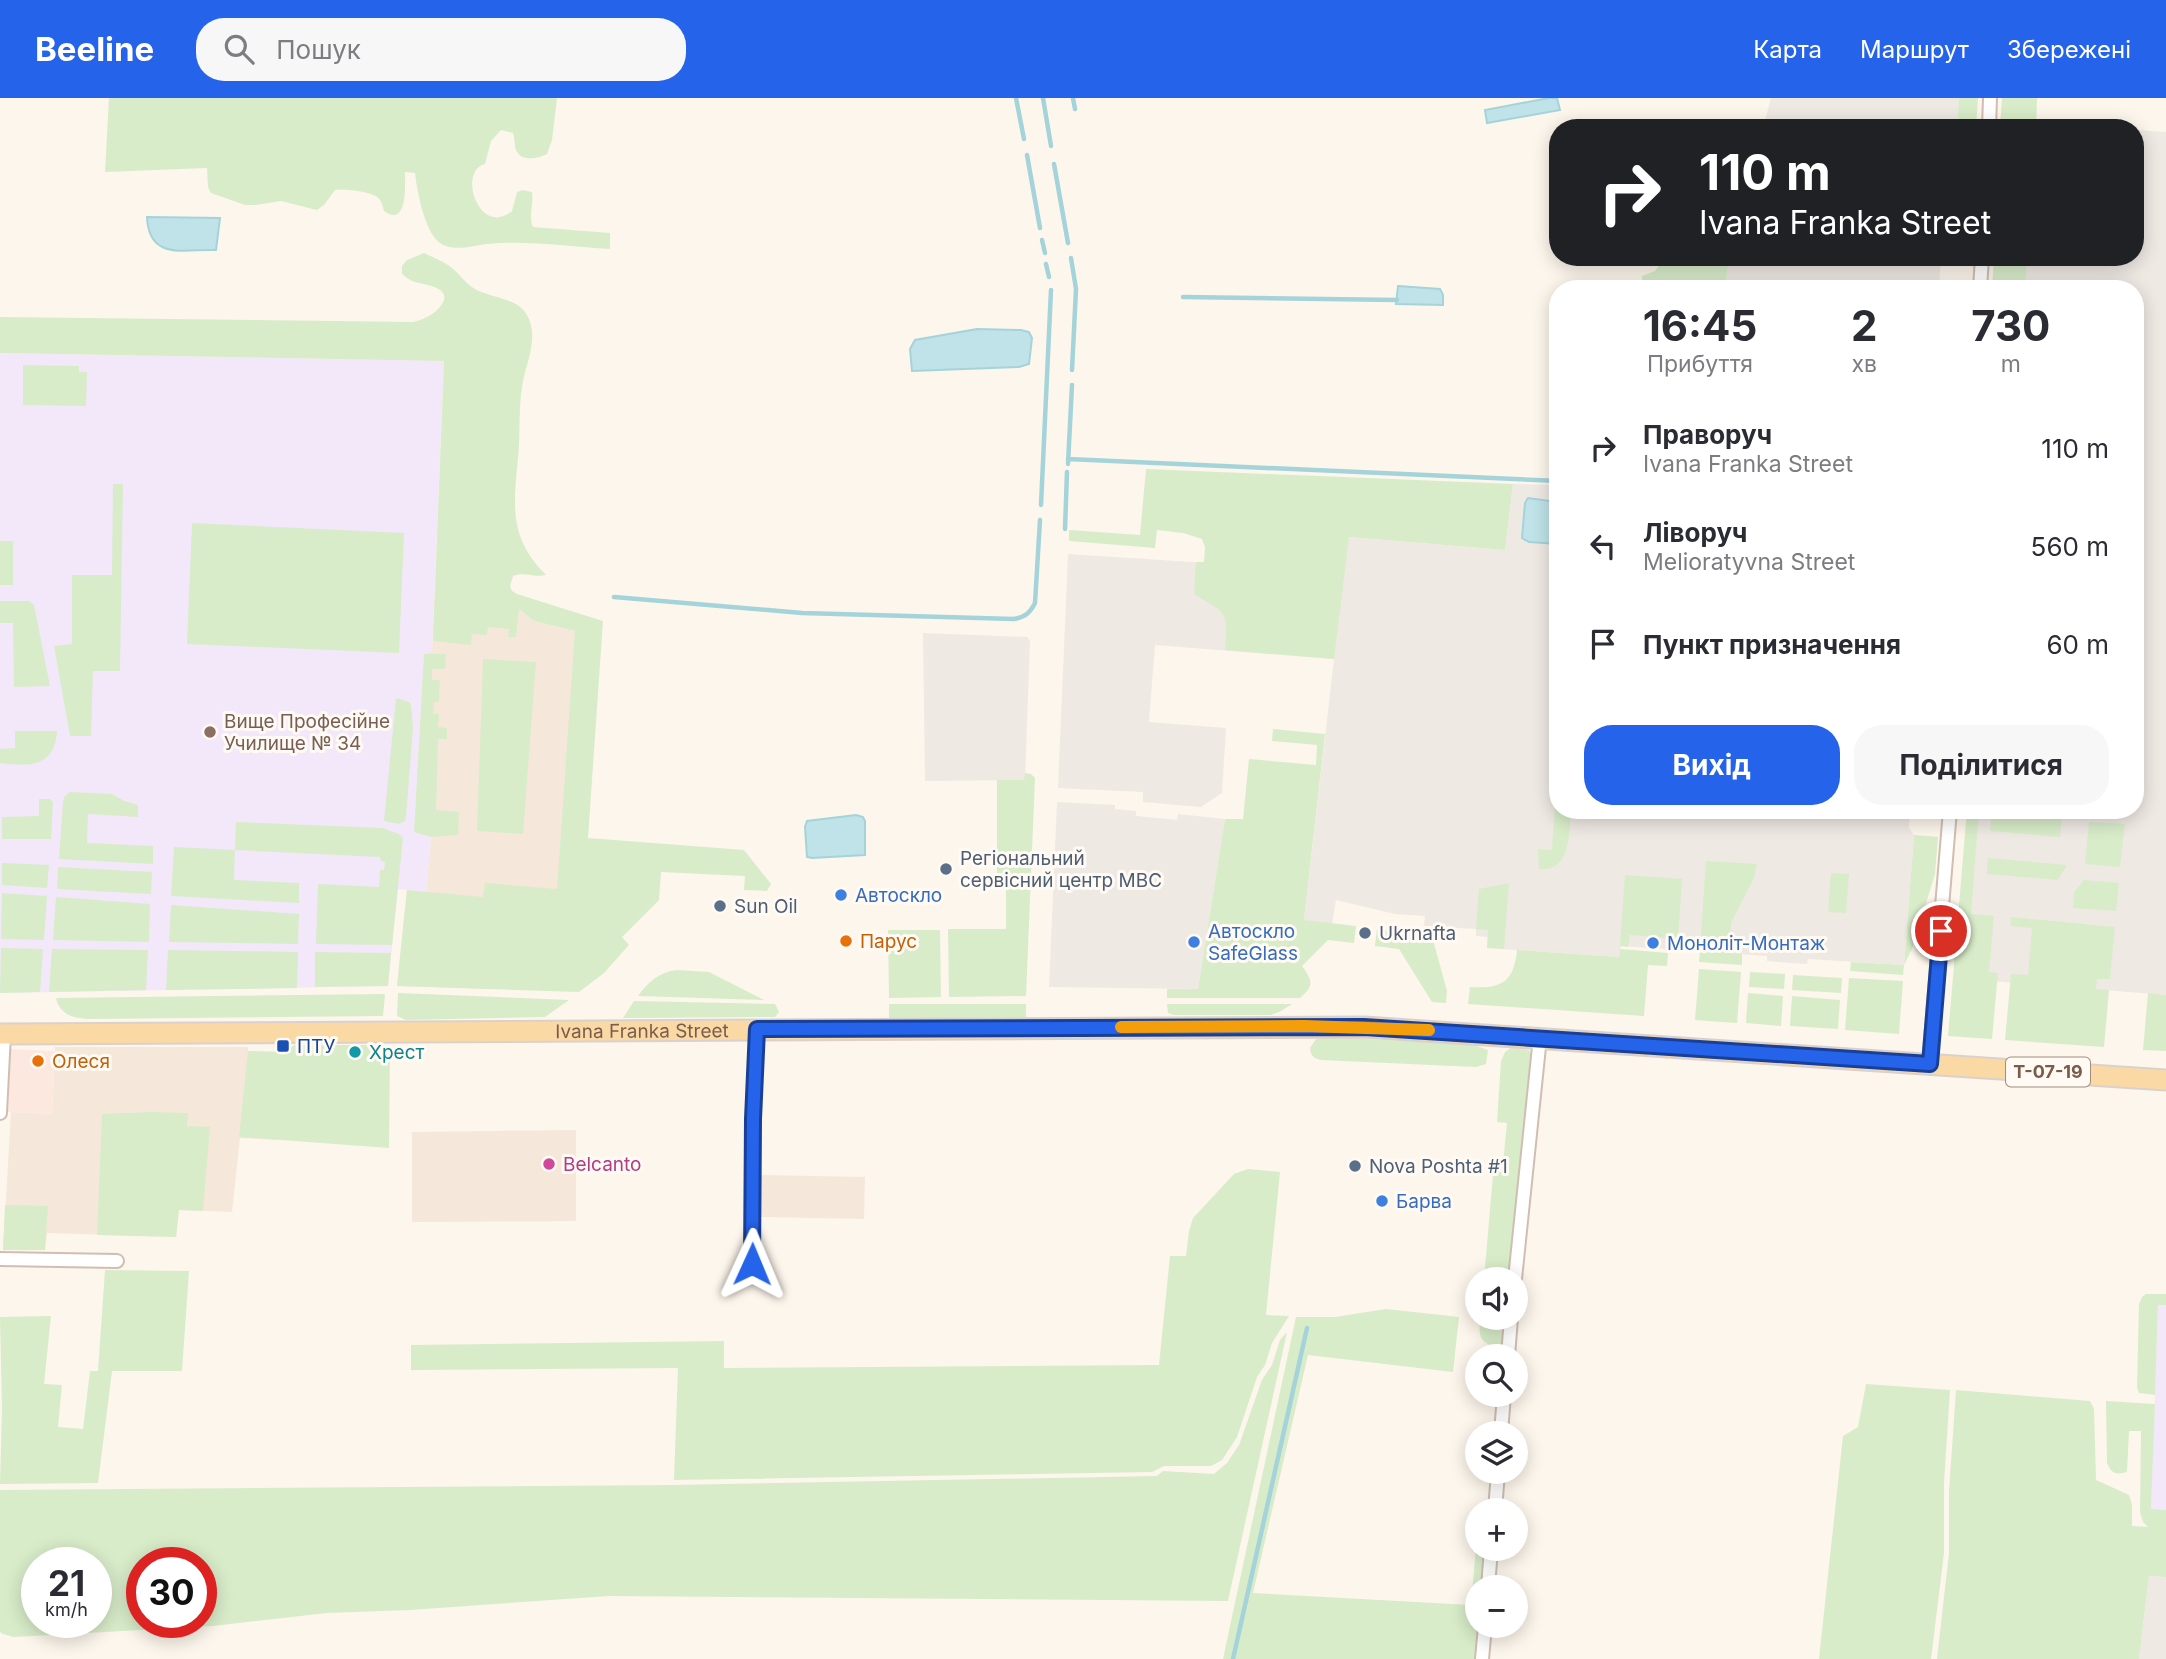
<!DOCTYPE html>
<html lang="uk">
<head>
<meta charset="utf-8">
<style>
  body { margin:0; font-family:Inter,sans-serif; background:#f7f7f7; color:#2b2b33; height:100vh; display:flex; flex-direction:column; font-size:26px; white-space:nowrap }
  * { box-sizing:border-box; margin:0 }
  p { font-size:23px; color:#7c7c81 }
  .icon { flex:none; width:38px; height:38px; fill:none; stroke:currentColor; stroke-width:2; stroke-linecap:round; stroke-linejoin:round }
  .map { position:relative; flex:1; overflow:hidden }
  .details { position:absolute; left:1549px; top:182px; width:595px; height:539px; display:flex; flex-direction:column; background:#fff; border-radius:28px; box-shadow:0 4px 18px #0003 }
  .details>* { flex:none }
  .banner { position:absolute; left:1549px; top:21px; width:595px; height:147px; border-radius:28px; box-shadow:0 4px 18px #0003; background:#202124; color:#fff; overflow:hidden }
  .fabs { position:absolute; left:1465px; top:1169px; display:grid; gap:14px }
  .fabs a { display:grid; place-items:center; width:63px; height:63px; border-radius:50%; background:#fff; box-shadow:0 4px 18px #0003; font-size:35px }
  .speed { position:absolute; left:21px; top:1449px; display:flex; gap:14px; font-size:35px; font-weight:700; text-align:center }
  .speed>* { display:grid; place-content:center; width:91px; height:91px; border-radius:50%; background:#fff; box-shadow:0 4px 18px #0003; line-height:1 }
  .speed small { font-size:18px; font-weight:400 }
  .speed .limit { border:10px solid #d22; background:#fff; color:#111 }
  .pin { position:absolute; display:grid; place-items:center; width:60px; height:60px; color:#fff; margin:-30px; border:4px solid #fff; border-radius:50%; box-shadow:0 2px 7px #0007 }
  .me { position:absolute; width:77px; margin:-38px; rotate:1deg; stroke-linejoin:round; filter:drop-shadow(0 0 5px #0008) }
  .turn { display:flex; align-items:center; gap:24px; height:147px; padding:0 35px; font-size:32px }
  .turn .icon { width:91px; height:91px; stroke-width:2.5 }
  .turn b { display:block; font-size:49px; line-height:60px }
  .eta { display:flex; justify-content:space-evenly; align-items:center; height:119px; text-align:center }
  .eta b { font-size:42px; font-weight:700; line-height:49px }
  .button { display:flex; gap:14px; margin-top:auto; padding:14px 35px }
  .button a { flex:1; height:80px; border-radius:28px; background:#2563eb; color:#fff; font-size:28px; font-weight:700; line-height:80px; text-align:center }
  .button a+a { background:#f7f7f7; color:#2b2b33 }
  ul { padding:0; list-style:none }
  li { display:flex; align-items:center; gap:21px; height:98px; padding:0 35px }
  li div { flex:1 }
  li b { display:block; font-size:26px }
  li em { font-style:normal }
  header { display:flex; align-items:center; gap:42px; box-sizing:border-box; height:98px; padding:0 35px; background:#2563eb; color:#fff }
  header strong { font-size:33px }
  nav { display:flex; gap:38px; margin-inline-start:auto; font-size:24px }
  .search { width:490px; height:63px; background:#f7f7f7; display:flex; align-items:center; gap:18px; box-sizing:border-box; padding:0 24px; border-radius:28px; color:#7c7c81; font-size:26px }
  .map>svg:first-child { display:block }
  .residential { fill:#f5e8da }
  .commercial { fill:#fde8e0 }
  .industrial { fill:#efe9e4 }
  .education { fill:#f3e8fa }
  .green { fill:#d8ecc9; fill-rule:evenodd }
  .water { fill:#bfe3e8; stroke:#a5d3da; stroke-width:2 }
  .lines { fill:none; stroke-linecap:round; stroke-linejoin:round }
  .stream { stroke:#a5d3da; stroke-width:4.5 }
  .street-casing { stroke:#d1beb0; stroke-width:16 }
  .primary-casing { stroke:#dad1cd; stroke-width:23 }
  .street { stroke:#fff; stroke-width:12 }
  .primary { stroke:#fbd9a5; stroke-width:19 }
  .route-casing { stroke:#184099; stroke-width:18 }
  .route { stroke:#2563eb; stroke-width:12 }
  .slow { stroke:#f59e0b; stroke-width:12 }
  .education-dot { fill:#8d6e63; stroke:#fffaf3; stroke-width:2.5 }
  .service-dot { fill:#5c6f8a; stroke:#fffaf3; stroke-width:2.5 }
  .shop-dot { fill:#3f7fe0; stroke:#fffaf3; stroke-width:2.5 }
  .food-dot { fill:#e8710a; stroke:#fffaf3; stroke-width:2.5 }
  .transit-dot { fill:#1a4fb4; stroke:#fffaf3; stroke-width:2.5 }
  .culture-dot { fill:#0f9aa8; stroke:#fffaf3; stroke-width:2.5 }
  .hotel-dot { fill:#d1479c; stroke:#fffaf3; stroke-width:2.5 }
  .labels { text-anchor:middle; stroke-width:6; stroke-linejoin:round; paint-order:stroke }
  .shield { fill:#fffaf3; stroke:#a28b7f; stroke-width:2 }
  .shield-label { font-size:18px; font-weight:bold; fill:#7a5c4d }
  .education-label { font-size:19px; fill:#785e54; stroke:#fffaf3; text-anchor:start }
  .service-label { font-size:19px; fill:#4e5e75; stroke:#fffaf3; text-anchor:start }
  .shop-label { font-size:19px; fill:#366cbe; stroke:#fffaf3; text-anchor:start }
  .food-label { font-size:19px; fill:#c56008; stroke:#fffaf3; text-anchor:start }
  .street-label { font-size:19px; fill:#7a5c4d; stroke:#fffaf3 }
  .transit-label { font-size:19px; fill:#164399; stroke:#fffaf3; text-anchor:start }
  .culture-label { font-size:19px; fill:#0d838f; stroke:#fffaf3; text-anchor:start }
  .hotel-label { font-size:19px; fill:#b23c85; stroke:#fffaf3; text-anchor:start }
</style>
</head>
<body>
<header>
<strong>Beeline</strong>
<div class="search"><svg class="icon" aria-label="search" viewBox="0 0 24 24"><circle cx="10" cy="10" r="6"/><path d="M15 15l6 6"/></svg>Пошук</div>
<nav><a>Карта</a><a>Маршрут</a><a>Збережені</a></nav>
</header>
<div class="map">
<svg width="2166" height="1561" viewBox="0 0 2166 1561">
  <rect width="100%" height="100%" fill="#fdf6ec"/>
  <path class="residential" d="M442 327 497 493 534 523 575 533 572 893 397 888 407 792 426 794 431 740 414 734 424 556 432 553Z
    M55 949H248V953L285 954 277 1042 240 1040 232 1114 179 1112 176 1139 47 1135 45 1152H3L11 1014 52 1016Z
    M576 1032V1123L412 1124V1034Z
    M760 1077 865 1079 864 1121 759 1119Z"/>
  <path class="commercial" d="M11 951 55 953 52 1016 8 1014Z"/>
  <path class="industrial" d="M1771 0H1959L1957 30H1763Z
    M2135 32 2166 34V897L1954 880 1967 712H2135V191H2025L2027 159H2135Z
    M1730 159H1941L1939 191H1724Z
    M1513 386 1557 387 1558 712H1910L1909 730 1914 737 1904 867 1808 861 1807 866 1790 865 1767 863V858L1621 848 1619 859 1487 850 1488 839 1476 838V831L1424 828 1425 818 1395 816 1336 802 1332 826 1304 822 1334 561 1155 547 1149 624 1226 630 1222 695 1201 709 1143 704V694L1058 690 1068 456 1344 474 1348 439 1505 452Z
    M923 535 1027 539 1030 543 1025 682 925 683Z
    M1057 704 1115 707V711L1136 713V718L1177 722 1178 716 1225 721 1198 891 1049 889Z
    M2149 1478 2166 1479V1561H2139Z"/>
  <path class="education" d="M0 255 444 263 432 553 424 556 414 734 431 739 426 794 398 791 388 888 0 895Z
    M2158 1207H2166V1412L2151 1411Z"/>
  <path class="green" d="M109 0H557L552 42 547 56C539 60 523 64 517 54 514 49 515 41 513 35L501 32 491 43 485 66C457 73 479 140 512 113L517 94 523 92 532 94C534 106 528 118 533 129L610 135V151C571 149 526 142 487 146 472 148 452 154 440 145 424 133 417 92 415 75L405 74C405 87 408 130 384 113 383 109 382 105 380 102 375 93 344 91 335 92L324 107 317 112 281 103 256 107H245L211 95 208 89 207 70 105 74Z
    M1959 0H1978L1976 30H1957Z
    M2002 0H2037L2036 30H2000Z
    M424 155C432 159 440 162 448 167 458 173 464 185 475 191 491 200 518 200 527 217 540 240 525 266 522 289 519 308 520 329 519 348 515 401 505 436 546 477 534 480 525 473 513 478L510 488 512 493 517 496 603 523 588 740 744 752 771 786 767 793 744 792 745 778 661 774 659 802 622 839 629 847 604 875 579 894 397 888 407 792 483 799 485 785 557 791 575 533 534 523 519 511 516 539H508L509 531 488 529 487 537 472 536 471 547 433 543 444 263 0 255V219L413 224C423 222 436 216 442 206 453 188 422 187 412 183 409 181 405 179 402 176V168L407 162Z
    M1665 159H1730L1724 191H1643L1642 178 1655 173Z
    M1994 159H2027L2025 191H1992Z
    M23 267 79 268V274H87L86 308 23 307Z
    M1146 371 1513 386 1505 452 1349 439 1334 561 1225 552C1228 512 1228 517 1194 496L1196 464H1204L1205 449 1202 441 1183 435 1157 432 1155 450 1069 443V432L1140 437Z
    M113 386H123L120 573H93L91 638H70L54 548 72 546V477H112Z
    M192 425 404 435 399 555 187 546Z
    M0 443H13V487H0Z
    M0 503H29L34 507 50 588 14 589 13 525H0Z
    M424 556H446L445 571H432V582H440L439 604H434L433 616H439L438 629 447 630V641H438L436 712 459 714 458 737 431 739 414 734Z
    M483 561 536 564 523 736 477 733Z
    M396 600 409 604 411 607 413 630 406 719 405 723 399 726 384 723Z
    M1273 631 1325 636 1304 822 1356 828 1354 845 1328 842 1302 868C1312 882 1315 887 1300 900H1167V891H1198L1225 721H1243L1249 661 1316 667 1317 647 1272 643Z
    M15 633H57C55 669 29 669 0 665V651L15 650Z
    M1557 673 1558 712H1571C1569 734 1571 775 1539 771L1538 751 1552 752Z
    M1025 675 1031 676 1035 680 1026 898 949 899 948 831H1006V787L997 786V682H1024Z
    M70 694 112 696 124 703 138 707V719L88 716 87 745 153 748V766L59 761 63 704 64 699Z
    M39 701H50L53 704 51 741H2V719L39 718Z
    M1967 712H1979L1971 816 1994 818 1989 874 1998 875 1992 941 1948 938Z
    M1992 712H2020V716L2062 719 2060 739 1990 733Z
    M236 724 383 730 399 736 403 740 392 847 316 846 318 786 379 789 380 772H384L385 764 381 763 380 759 235 752 234 782 299 785V805L171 798 174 749 235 752Z
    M2089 724 2125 726 2120 769 2085 766Z
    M1914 737 1938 739 1935 776 1912 851 1904 867 1903 877 1850 873 1851 864 1904 867Z
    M1988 760 2067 767 2058 782 1987 776Z
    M1706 763 1757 766 1754 780 1731 825 1729 855 1742 856V867L1699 864Z
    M2 765 49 767 47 790 2 787Z
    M58 769 152 774 151 796 57 791Z
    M1831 775 1849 776 1846 815 1828 814Z
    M1625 777 1682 781 1678 841 1630 837 1628 849 1620 848Z
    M2084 782 2119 785 2116 813 2073 810 2074 794Z
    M1509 785 1504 851 1487 850 1488 832 1476 831 1479 791Z
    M2 795 47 798 44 842 1 841Z
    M56 799 150 806 149 844 53 842Z
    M171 807 299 816 298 846 169 844Z
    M2011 819 2115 829 2110 881H2097L2096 891 2109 892 2104 949 2005 942 2011 876 2028 877 2032 830 2010 828Z
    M1377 831 1432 838 1447 893 1446 905 1432 904 1399 851 1375 848Z
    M888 832H940L941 899 889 900Z
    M1 850 43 851 40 894 0 895Z
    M52 851 148 852 146 892 49 894Z
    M1620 851 1668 855 1667 868 1648 867 1644 918 1468 906 1470 889C1500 891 1514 885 1517 852L1619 859Z
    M168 852 298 854 297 890 166 892Z
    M315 854 391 855 388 888 315 889Z
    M1699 871 1741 874 1737 925 1695 922Z
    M677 872 709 874 764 902 638 898C648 884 659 874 677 872Z
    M1750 874 1785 876 1784 891 1749 889Z
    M1793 877 1842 880 1841 895 1792 892Z
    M1849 880 1903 883 1899 936 1845 932Z
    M398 895 569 902 545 919 406 922 397 918Z
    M1748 895 1783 898 1781 928 1746 925Z
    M2148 895 2166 897V953L2143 952Z
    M385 896 383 918 88 921C73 920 60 917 56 900Z
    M1792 898 1840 902 1838 931 1790 928Z
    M634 903 775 906 779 914 775 919 623 920Z
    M889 906H1026V919L889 921Z
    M1167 906H1292L1281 913 1271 917H1174L1168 915Z
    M1324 939 1471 946 1488 952 1486 966 1476 969 1321 962C1313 960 1311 958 1310 950L1316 941Z
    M294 947H390L389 1050 239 1039 248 953 285 954Z
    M1512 949 1529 952 1531 956V962L1509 1181H1484L1494 1065 1503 1066 1507 1025 1497 1024 1501 963 1505 954Z
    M152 1014 188 1015 187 1028 210 1029 203 1113 179 1112 176 1139 97 1137 102 1016Z
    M1248 1071 1280 1074 1266 1217 1289 1218 1272 1245 1265 1267 1257 1279 1237 1339 1222 1362 1211 1368H1164L1152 1374 674 1382 678 1270 411 1272V1247L724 1243V1270L1159 1267 1170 1158H1186L1189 1133 1193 1120 1234 1076Z
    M5 1107 48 1108 45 1152H3Z
    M105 1172 189 1173 182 1273H112L98 1385 0 1386 2 1311 0 1219 51 1218 44 1286 62 1287 58 1329 83 1331 90 1273H98Z
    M2146 1196H2166V1207H2158L2155 1297 2139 1295 2137 1290 2139 1206 2142 1199Z
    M1386 1211 1459 1219 1453 1274 1308 1257 1253 1495 1471 1507 1477 1437V1451H1485L1482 1489H1477V1528H1479L1476 1561H1223L1296 1219H1335Z
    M1480 1220H1506L1502 1254C1482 1242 1478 1245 1480 1220Z
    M1287 1234 1228 1503 609 1498 410 1512 327 1515 213 1528 14 1539 3 1536 0 1534V1392L674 1387 1157 1378 1163 1373 1214 1376 1227 1365 1239 1347 1262 1282 1272 1267 1280 1242ZM37 1465H96V1524H37ZM142 1465H201V1524H142Z
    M1866 1286 1950 1292 1944 1385V1455L1931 1561H1819L1843 1338 1858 1329Z
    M1956 1292 2090 1303 2094 1311 2096 1382 2129 1397 2132 1406V1428L2148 1429 2143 1424 2140 1414 2141 1333H2129L2127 1374C2117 1377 2111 1376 2107 1365L2106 1303 2155 1306 2151 1411 2166 1412V1479L2149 1478 2139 1561H1937L1949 1455V1393Z"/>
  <path class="water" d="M1549 0H1557L1560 12 1487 25 1485 12Z
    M147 119 220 120 216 152C184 151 149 163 147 119Z
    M1398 188 1440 191 1443 197V207L1396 206Z
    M977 231 1021 232 1029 234 1032 240 1029 266 1019 269 912 273 910 251 915 242Z
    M1528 400 1557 404V446L1529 444 1522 440 1525 405Z
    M856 717 863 719 865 723V757L812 760 807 759 805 729 807 723Z"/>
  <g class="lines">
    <path class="stream" d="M1016 0 1024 41
      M1043 0 1051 48
      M1073 0 1075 11
      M1027 57 1040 130
      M1054 66 1068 145
      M1042 142 1045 155
      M1071 160 1076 191 1072 272
      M1046 166 1049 179
      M1183 199 1397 202
      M1068 361 1558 383
      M1068 366 1072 287
      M1041 407 1051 192
      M1065 431 1067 374
      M614 499 802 515 1014 521C1025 519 1030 515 1035 505L1040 422
      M1233 1561 1307 1230"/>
    <defs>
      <path id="street" d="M1989 30 1990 0
        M1980 191 1982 159
        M1929 966 1950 712
        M0 1015 4 936
        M0 1161 117 1163
        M752 1166 753 1021 757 931
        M1515 1181 1540 939
        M1508 1258 1511 1220
        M1501 1335 1504 1297
        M1495 1412 1498 1374
        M1488 1489 1491 1451
        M1482 1561 1485 1528"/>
      <g id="primary">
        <path id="s1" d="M0 936 1364 929 2166 982"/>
      </g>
    </defs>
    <use href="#street" class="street-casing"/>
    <use href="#primary" class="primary-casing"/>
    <use href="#street" class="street"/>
    <use href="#primary" class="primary"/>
  </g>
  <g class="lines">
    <defs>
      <path id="route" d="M752 1166 753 1021 757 931 1364 929 1930 966 1941 833"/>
    </defs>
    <use href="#route" class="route-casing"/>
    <use href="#route" class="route"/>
    <path class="slow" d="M1121 929 1304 928 1429 932"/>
  </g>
  <circle class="education-dot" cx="210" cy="634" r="7"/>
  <g class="service-dot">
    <circle cx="946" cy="771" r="7"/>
    <circle cx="720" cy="808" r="7"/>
    <circle cx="1365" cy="835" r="7"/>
    <circle cx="1355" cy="1068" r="7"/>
  </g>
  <g class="shop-dot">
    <circle cx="841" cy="797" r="7"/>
    <circle cx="1194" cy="844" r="7"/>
    <circle cx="1653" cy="845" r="7"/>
    <circle cx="1382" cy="1103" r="7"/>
  </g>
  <g class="food-dot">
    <circle cx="846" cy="843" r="7"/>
    <circle cx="38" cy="963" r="7"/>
  </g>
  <rect class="transit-dot" x="276" y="941" width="14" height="14" rx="3.5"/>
  <circle class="culture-dot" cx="355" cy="954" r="7"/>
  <circle class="hotel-dot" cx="549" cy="1066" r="7"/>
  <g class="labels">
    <rect class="shield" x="2006" y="959.5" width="84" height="29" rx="5"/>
    <g class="shield-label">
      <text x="2048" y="980">Т-07-19</text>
    </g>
    <g class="education-label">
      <text x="224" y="630">Вище Професійне<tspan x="224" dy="22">Училище № 34</tspan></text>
    </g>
    <g class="service-label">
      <text x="960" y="767">Регіональний<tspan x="960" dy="22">сервісний центр МВС</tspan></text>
      <text x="734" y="815">Sun Oil</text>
      <text x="1379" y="842">Ukrnafta</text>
      <text x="1369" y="1075">Nova Poshta #1</text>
    </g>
    <g class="shop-label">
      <text x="855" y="804">Автоскло</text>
      <text x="1208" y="840">Автоскло<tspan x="1208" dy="22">SafeGlass</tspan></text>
      <text x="1667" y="852">Моноліт-Монтаж</text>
      <text x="1396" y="1110">Барва</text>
    </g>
    <g class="food-label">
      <text x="860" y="850">Парус</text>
      <text x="52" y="970">Олеся</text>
    </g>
    <g class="street-label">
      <text dy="7" stroke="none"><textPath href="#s1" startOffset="642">Ivana Franka Street</textPath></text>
    </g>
    <g class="transit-label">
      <text x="297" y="955">ПТУ</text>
    </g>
    <g class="culture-label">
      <text x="369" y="961">Хрест</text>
    </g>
    <g class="hotel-label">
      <text x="563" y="1073">Belcanto</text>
    </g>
  </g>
</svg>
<div class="fabs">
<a><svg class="icon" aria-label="sound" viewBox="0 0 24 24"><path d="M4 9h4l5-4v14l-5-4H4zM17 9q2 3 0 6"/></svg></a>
<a><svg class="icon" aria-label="search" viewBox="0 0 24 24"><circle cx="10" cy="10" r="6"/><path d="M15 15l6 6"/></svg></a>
<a><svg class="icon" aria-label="layers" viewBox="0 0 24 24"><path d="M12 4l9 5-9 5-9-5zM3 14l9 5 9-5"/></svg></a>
<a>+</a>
<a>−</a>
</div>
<div class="speed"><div>21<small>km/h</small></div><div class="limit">30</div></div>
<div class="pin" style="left:1941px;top:833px;background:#d93025"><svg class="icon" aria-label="arrive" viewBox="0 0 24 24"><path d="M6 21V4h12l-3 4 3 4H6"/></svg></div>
<svg class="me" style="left:752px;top:1166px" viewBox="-20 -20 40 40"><path d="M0-17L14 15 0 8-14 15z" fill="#2563eb" stroke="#fff" stroke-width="4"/></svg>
<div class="banner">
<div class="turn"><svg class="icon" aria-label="right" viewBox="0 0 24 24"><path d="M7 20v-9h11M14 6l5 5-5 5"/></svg><div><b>110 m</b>Ivana Franka Street</div></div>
</div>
<section class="details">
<div class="eta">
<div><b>16:45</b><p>Прибуття</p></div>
<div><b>2</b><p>хв</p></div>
<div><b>730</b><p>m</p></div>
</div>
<ul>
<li><svg class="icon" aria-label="right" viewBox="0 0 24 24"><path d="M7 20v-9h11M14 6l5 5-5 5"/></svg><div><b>Праворуч</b><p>Ivana Franka Street</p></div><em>110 m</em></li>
<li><svg class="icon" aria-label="left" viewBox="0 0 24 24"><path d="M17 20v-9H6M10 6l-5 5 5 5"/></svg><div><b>Ліворуч</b><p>Melioratyvna Street</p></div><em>560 m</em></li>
<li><svg class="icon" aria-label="arrive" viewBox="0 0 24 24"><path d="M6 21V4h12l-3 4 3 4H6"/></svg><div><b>Пункт призначення</b></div><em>60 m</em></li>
</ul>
<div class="button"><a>Вихід</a><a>Поділитися</a></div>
</section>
</div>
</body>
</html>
